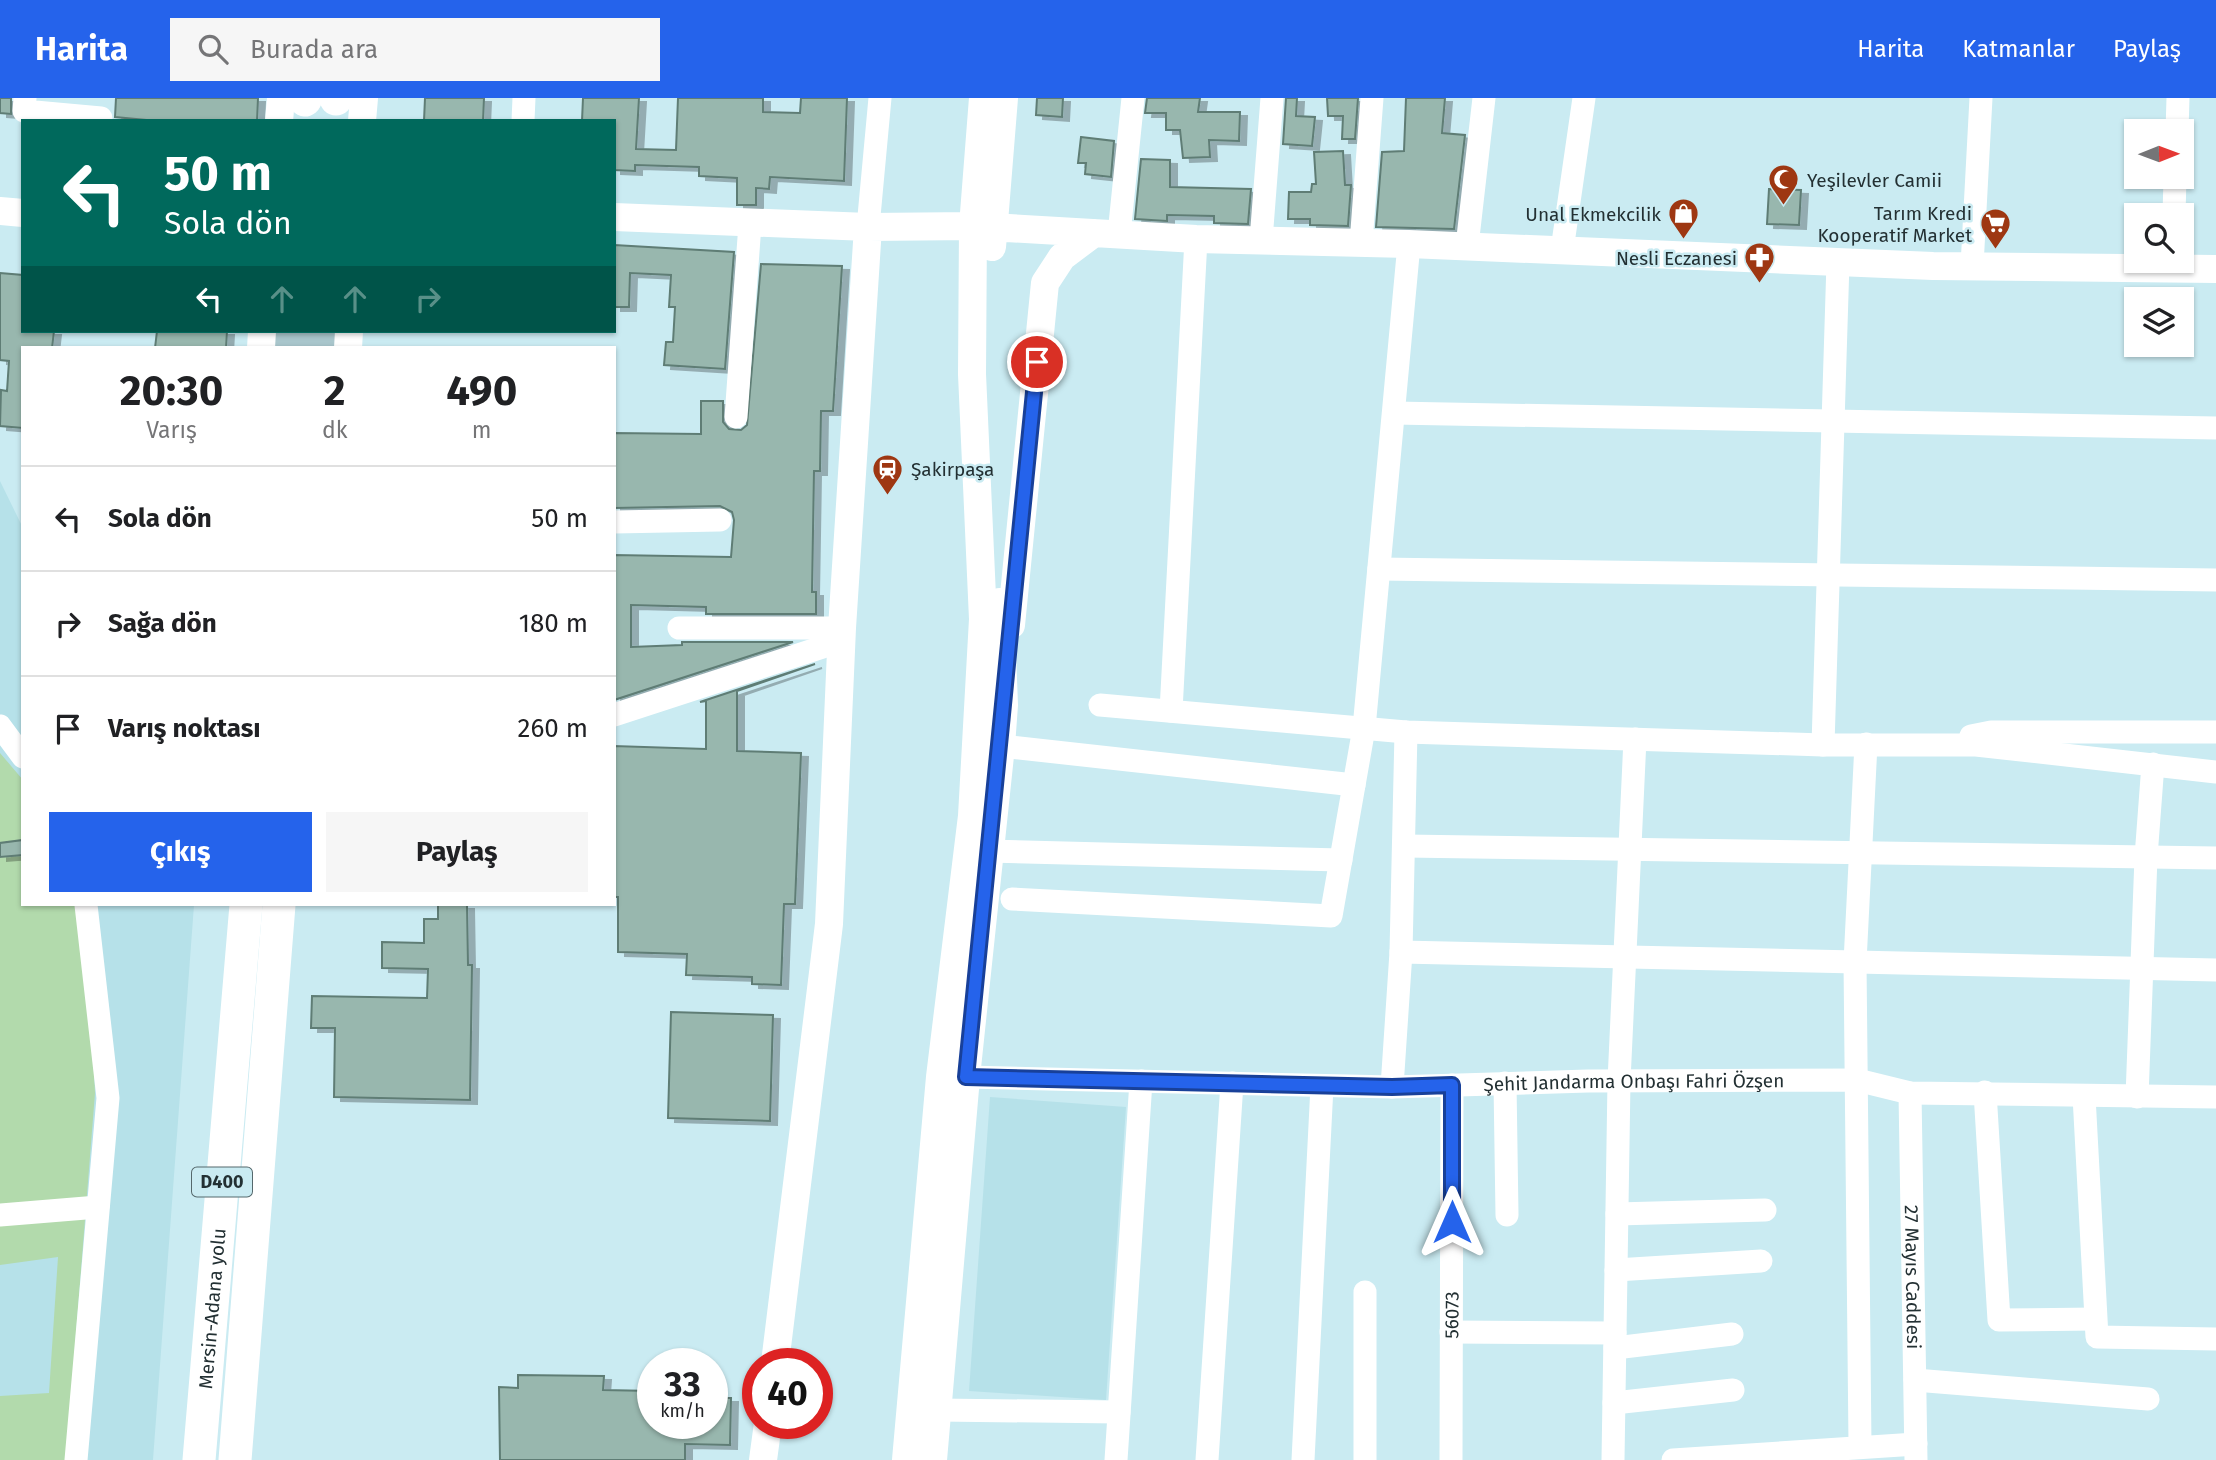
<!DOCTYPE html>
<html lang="tr">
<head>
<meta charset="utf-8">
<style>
  body { margin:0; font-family:"Fira Sans",sans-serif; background:#f6f6f6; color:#202124; height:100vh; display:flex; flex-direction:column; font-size:26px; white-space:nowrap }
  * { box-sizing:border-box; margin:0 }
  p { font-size:23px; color:#757577 }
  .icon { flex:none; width:38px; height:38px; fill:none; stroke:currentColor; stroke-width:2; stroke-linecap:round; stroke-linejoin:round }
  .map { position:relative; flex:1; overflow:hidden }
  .sheet { position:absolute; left:21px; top:248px; width:595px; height:560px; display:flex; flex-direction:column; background:#fff; border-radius:0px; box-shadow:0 2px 5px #0004 }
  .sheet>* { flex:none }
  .guide { position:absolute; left:21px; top:21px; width:595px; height:214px; border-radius:0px; box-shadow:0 2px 5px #0004; background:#00695c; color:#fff; overflow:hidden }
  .needle { width:46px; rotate:89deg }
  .fabs { position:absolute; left:2124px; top:21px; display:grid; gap:14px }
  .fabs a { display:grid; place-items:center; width:70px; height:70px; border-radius:0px; background:#fff; box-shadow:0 2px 5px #0004; font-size:35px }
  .speed { position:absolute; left:637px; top:1250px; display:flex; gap:14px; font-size:35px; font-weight:700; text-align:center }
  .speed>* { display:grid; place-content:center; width:91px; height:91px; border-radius:50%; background:#fff; box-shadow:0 2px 5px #0004; line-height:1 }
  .speed small { font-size:18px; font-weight:400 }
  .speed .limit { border:10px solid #d22; background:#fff; color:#111 }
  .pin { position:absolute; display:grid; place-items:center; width:60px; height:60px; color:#fff; margin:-30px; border:4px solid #fff; border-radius:50%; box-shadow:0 2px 7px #0007 }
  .me { position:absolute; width:77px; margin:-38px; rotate:0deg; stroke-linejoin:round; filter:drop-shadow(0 0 5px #0008) }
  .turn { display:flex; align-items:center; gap:24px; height:147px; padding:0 28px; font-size:32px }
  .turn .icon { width:91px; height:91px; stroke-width:2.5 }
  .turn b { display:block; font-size:49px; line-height:60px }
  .lanes { display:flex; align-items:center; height:66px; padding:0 28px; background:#0003; justify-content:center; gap:35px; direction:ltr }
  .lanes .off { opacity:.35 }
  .eta { display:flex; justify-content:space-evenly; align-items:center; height:119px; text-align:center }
  .eta b { font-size:42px; font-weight:700; line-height:49px }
  .primary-button { display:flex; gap:14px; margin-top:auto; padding:14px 28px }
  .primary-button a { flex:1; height:80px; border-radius:0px; background:#2563eb; color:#fff; font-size:28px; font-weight:700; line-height:80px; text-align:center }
  .primary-button a+a { background:#f6f6f6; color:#202124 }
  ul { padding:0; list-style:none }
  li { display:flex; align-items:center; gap:21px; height:105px; padding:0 28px; border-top:2px solid #e0e0e0 }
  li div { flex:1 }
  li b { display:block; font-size:26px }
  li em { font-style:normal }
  header { display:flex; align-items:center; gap:42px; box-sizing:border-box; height:98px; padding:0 35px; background:#2563eb; color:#fff }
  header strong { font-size:33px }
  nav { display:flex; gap:38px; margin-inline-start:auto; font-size:24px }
  .search { width:490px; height:63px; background:#f6f6f6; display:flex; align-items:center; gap:18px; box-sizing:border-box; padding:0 24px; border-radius:0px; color:#757577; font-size:26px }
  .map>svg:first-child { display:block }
  .built { fill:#b6e1e9 }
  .green { fill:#b2daac }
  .building { fill:#98b7ae; stroke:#5f7d75; stroke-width:2; filter:url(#shadow) }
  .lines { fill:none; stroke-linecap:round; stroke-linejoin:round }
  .highway-tunnel { stroke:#a9c6cc; stroke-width:33; stroke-dasharray:33 17; stroke-linecap:butt }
  .minor { stroke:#fff; stroke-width:23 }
  .major { stroke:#fff; stroke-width:28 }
  .highway { stroke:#fff; stroke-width:33 }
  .route-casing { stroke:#184099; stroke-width:18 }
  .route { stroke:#2563eb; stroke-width:12 }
  .labels { text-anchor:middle; stroke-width:5; stroke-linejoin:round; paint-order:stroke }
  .shield { fill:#caebf2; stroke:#55686c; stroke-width:2 }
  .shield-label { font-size:18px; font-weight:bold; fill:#233033 }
  .poi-label { font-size:19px; fill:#233033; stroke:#caebf2; text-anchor:end }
  .street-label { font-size:19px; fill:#233033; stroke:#caebf2 }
</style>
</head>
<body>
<header>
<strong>Harita</strong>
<div class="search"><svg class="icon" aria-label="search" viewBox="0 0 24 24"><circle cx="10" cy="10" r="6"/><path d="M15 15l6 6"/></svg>Burada ara</div>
<nav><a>Harita</a><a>Katmanlar</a><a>Paylaş</a></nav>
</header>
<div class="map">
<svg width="2216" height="1362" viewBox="0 0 2216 1362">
  <defs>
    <filter id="shadow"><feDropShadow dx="7" dy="4" stdDeviation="0" flood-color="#0004"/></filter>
  </defs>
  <rect width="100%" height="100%" fill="#caebf2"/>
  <path class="built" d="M0 383 23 430V807H194L153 1362H0Z
    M990 999 1126 1009 1106 1302 969 1293Z"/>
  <path class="green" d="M0 655 23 682V807H77L93 954 95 995 66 1362H0V1298L49 1295 58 1159 0 1167Z"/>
  <path class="building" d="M0 0H11V16L0 15Z
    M116 0H258L257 23H157L115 19Z
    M425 0H484L483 23H424Z
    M583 0H639L636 51 676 52 678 0H763V14L800 15 801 0H847L844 83 770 79 769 91 756 90V107H737V80L699 78V69L635 67V73L614 72V23H582Z
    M1037 0H1063L1062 19 1036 17Z
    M1147 0H1200L1198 14H1240L1239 43 1209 42 1210 59 1183 60 1180 32H1166V15H1145Z
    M1286 0H1297L1296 18 1315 19 1312 48 1283 46Z
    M1327 0H1358L1355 41H1342L1343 18H1328Z
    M1406 0H1445L1442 35 1465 37 1454 131 1376 129 1382 54 1404 53Z
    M1081 39 1114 43 1111 79 1085 76 1086 65H1078Z
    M1343 53 1345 87H1351L1348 128 1310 127V121H1288L1289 94H1311L1312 86H1316L1314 54Z
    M1141 61 1170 62V89L1251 91 1248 126 1214 125V118L1167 117V123L1135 121Z
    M1769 91 1801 92 1799 127 1767 126Z
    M614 147 734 154 725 271 664 267 666 244H673L675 209H669L671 177 630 175 629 209H614Z
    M761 166 842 168 833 313H821L820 373H814L812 494H816V516H706V509L631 507V549L682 547V544H793L614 602V457L731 459 734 422 732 414 720 408 614 410V335L701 336V303H723V324L729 331 741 332 747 327Z
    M0 175 23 177V233H54L52 250H23V330L0 328 1 292 7 293 9 263 0 262Z
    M157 233H227L226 250H155Z
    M815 566 737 593V653L801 655 795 806H784L781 887 752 886V879L686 877 687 856 618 854V799H614V648L706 651V603L700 604Z
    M23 742V757L0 759V745Z
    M438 807H467L468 867H472L470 1002 334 999 335 930H311L312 898 427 900 428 871 382 870V844L424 845V821H438Z
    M671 914 773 917 770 1023 668 1020Z
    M518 1277 604 1278 603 1292 653 1293V1325H712V1300H731L730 1347 685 1346V1362H500L499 1289 518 1290Z"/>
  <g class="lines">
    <path class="highway-tunnel" d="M288 250 289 233
      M319 250 320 233"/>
    <g class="minor">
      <path d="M25 0 24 13 101 20"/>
      <path d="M523 23 524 0"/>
      <path d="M2177 33 2178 0"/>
      <path d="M2174 117 2175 79"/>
      <path d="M868 129 880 0"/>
      <path d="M1119 136 1133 0"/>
      <path d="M1261 142 1272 0"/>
      <path d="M1361 145 1372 0"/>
      <path d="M1467 148 1484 0"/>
      <path d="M1562 152 1584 0"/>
      <path d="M1972 168 1981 0"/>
      <path d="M1394 315 2216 330"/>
      <path d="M736 319 750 126"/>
      <path d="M614 424 720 422"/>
      <path d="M1379 471 2216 482"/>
      <path d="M679 530H842"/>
      <path d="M1100 607 1406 634 1823 647H1976L2216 674"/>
      <path d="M1171 613 1196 141"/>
      <path d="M614 617 841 543"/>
      <path d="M0 628 23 659"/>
      <path d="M1971 638 1991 634H2216"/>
      <path d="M1823 647 1838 164"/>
      <path d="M1001 648 1354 687"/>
      <path d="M1405 748 2216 760"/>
      <path d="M988 753 1341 762"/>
      <path d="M1012 801 1331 818 1364 630 1409 146"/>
      <path d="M1401 854 2216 872"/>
      <path id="s1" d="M966 979 1392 989 1588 983 1857 982 1910 995 2216 999"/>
      <path d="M1505 985 1507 1117"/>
      <path d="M1392 989 1401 854 1406 634"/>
      <path d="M1985 994 1999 1222 2095 1221"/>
      <path id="s2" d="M1910 995 1916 1362"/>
      <path d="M2084 998 2097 1239 2216 1241"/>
      <path d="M2137 999 2146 759 2153 666"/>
      <path d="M1617 1116 1765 1112"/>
      <path d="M0 1117 98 1109"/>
      <path d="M1616 1172 1761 1163"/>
      <path d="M1451 1234 1615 1235"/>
      <path d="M1615 1250 1732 1236"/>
      <path d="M1915 1282 2148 1301"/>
      <path d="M1614 1305 1733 1292"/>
      <path d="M938 1312 1119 1314"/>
      <path d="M1860 1347 1855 864 1866 646"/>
      <path d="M76 1362 108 1000 86 807"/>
      <path d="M1116 1362 1141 983"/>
      <path d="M1207 1362 1232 985"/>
      <path d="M1303 1362 1322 988"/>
      <path d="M1365 1362V1194"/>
      <path id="s3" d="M1451 1362 1452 987"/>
      <path d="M1613 1362 1619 983 1635 641"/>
      <path d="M1673 1362 1916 1346"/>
    </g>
    <path class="major" d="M279 23 281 0
      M362 23 364 0
      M0 113 23 115
      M614 119 868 129 973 128 1196 141 1409 146 1933 168 2216 171
      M992 149 1004 0
      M261 250 262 233
      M348 250 349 233
      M1011 527 1045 185 1062 159 1094 135
      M775 1265 829 826 842 530 868 129
      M763 1362 768 1325
      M906 1362 940 979 972 718 983 521 972 276 973 128 983 0
      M933 1362 966 979 1001 648 1004 607 1000 504"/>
    <g class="highway">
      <path d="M336 1V0"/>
      <path d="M305 2 306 0"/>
      <path id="s4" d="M199 1362 246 807"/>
      <path d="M235 1362 279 807"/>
    </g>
  </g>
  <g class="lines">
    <defs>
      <path id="route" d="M1037 264 966 979 1392 989 1452 987V1124"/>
    </defs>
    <use href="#route" class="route-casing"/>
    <use href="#route" class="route"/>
  </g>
  <defs>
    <symbol id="mosque-pin" viewBox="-11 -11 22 30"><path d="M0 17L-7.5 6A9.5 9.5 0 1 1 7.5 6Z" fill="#9e3712" stroke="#caebf2"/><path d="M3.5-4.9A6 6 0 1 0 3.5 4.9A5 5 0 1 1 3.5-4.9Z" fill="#fff"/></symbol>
    <symbol id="shop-pin" viewBox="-11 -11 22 30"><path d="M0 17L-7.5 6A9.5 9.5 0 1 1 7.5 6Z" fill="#9e3712" stroke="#caebf2"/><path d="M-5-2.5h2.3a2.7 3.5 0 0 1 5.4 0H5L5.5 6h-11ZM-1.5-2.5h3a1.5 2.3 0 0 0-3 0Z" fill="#fff"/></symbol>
    <symbol id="supermarket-pin" viewBox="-11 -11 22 30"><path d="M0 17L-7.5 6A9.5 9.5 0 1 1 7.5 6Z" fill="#9e3712" stroke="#caebf2"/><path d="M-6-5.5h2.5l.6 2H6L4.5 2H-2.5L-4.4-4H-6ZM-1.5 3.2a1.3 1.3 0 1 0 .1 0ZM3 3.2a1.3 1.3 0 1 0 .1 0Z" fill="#fff"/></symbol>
    <symbol id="pharmacy-pin" viewBox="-11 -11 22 30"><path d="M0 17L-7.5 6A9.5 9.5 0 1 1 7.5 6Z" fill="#9e3712" stroke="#caebf2"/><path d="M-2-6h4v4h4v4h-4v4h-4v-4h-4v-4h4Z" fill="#fff"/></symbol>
    <symbol id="station-pin" viewBox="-11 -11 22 30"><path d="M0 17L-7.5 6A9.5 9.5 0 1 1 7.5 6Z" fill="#9e3712" stroke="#caebf2"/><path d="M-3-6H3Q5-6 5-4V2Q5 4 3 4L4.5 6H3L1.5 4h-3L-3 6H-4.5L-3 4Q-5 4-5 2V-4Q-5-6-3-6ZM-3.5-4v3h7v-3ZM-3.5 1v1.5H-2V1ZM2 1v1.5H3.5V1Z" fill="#fff"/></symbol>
  </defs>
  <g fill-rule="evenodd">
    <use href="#mosque-pin" x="1766" y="64" width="35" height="47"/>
    <use href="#shop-pin" x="1666" y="98" width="35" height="47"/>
    <use href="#supermarket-pin" x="1978" y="108" width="35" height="47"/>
    <use href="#pharmacy-pin" x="1742" y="142" width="35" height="47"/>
    <use href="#station-pin" x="870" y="354" width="35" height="47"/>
  </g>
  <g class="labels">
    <rect class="shield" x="192" y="1069.5" width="60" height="29" rx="5"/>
    <g class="shield-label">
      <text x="222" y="1090">D400</text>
    </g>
    <g class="poi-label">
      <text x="1807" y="89" text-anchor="start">Yeşilevler Camii</text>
      <text x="1972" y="122">Tarım Kredi<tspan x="1972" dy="22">Kooperatif Market</tspan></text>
      <text x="1661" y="123">Unal Ekmekcilik</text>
      <text x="1737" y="167">Nesli Eczanesi</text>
      <text x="911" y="378" text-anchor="start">Şakirpaşa</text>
    </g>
    <g class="street-label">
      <text dy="7" stroke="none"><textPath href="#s1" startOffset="668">Şehit Jandarma Onbaşı Fahri Özşen</textPath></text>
      <text dy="7" stroke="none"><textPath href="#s2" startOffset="184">27 Mayıs Caddesi</textPath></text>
      <text dy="7" stroke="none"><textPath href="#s4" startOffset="152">Mersin-Adana yolu</textPath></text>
      <text dy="7" stroke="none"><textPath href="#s3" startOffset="145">56073</textPath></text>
    </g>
  </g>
</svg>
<div class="fabs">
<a><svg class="needle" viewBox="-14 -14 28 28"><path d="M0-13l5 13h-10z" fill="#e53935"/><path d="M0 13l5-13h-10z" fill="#757577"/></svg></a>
<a><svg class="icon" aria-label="search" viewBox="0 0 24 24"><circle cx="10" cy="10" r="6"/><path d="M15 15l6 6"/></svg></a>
<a><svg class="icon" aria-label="layers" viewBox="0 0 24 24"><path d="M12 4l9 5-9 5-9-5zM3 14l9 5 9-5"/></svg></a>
</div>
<div class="speed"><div>33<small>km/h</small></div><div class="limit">40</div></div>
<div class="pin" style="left:1037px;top:264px;background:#d93025"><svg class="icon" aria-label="arrive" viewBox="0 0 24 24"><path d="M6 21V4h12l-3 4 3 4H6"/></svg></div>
<svg class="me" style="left:1452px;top:1124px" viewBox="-20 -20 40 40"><path d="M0-17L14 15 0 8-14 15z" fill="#2563eb" stroke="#fff" stroke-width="4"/></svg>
<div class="guide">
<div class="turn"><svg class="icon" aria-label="left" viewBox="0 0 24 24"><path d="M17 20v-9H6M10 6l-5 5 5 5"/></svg><div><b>50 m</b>Sola dön</div></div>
<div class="lanes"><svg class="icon" aria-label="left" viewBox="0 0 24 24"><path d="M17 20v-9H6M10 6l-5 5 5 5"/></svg><svg class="icon off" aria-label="ahead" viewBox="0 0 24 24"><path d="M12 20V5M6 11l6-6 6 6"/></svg><svg class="icon off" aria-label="ahead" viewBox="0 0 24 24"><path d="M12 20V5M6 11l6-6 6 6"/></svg><svg class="icon off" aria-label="right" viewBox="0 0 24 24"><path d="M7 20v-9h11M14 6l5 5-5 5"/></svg></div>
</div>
<section class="sheet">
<div class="eta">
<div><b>20:30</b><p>Varış</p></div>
<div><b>2</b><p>dk</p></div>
<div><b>490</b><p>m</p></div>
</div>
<ul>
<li><svg class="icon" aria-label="left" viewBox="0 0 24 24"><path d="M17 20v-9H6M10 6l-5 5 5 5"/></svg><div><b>Sola dön</b></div><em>50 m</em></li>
<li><svg class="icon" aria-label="right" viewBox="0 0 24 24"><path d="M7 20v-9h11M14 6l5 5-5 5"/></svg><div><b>Sağa dön</b></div><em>180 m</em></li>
<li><svg class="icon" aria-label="arrive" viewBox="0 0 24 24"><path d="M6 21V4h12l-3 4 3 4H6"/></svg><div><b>Varış noktası</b></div><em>260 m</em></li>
</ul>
<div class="primary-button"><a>Çıkış</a><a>Paylaş</a></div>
</section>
</div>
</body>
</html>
